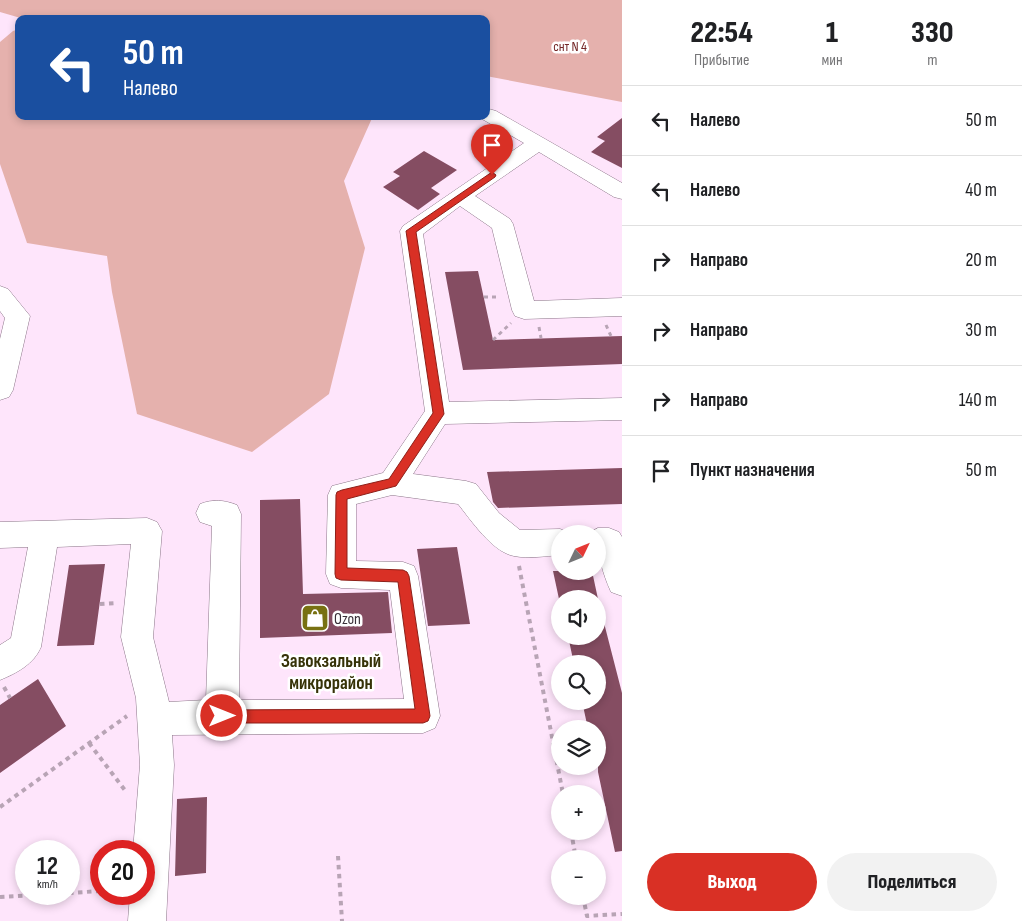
<!DOCTYPE html>
<html lang="ru">
<head>
<meta charset="utf-8">
<style>
  body { margin:0; font-family:"Sofia Sans Condensed",sans-serif; background:#f2f2f2; color:#202124; height:100vh; display:flex; flex-direction:column; font-size:19px; white-space:nowrap }
  * { box-sizing:border-box; margin:0 }
  p { font-size:16px; color:#757577 }
  .icon { flex:none; width:28px; height:28px; fill:none; stroke:currentColor; stroke-width:2; stroke-linecap:round; stroke-linejoin:round }
  .map { position:relative; flex:1; overflow:hidden }
  .panel { display:flex; flex-direction:column; background:#fff; width:400px }
  .panel>* { flex:none }
  .banner { position:absolute; left:15px; top:15px; width:475px; height:105px; border-radius:10px; box-shadow:0 2px 8px #0003; background:#1a4fa0; color:#fff; overflow:hidden }
  .needle { width:32px; rotate:47deg }
  .buttons { position:absolute; left:551px; top:525px; display:grid; gap:10px }
  .buttons a { display:grid; place-items:center; width:55px; height:55px; border-radius:50%; background:#fff; box-shadow:0 2px 8px #0003; font-size:25px }
  .speed { position:absolute; left:15px; top:840px; display:flex; gap:10px; font-size:25px; font-weight:700; text-align:center }
  .speed>* { display:grid; place-content:center; width:65px; height:65px; border-radius:50%; background:#fff; box-shadow:0 2px 8px #0003; line-height:1 }
  .speed small { font-size:12px; font-weight:400 }
  .speed .limit { border:8px solid #d22; background:#fff; color:#111 }
  .pin { position:absolute; display:grid; place-items:center; width:42px; height:42px; color:#fff; margin:-51px -21px; border-radius:50% 50% 50% 0; rotate:-45deg; box-shadow:0 0 5px #0007 }
  .pin .icon { rotate:45deg }
  .me { position:absolute; width:55px; margin:-28px; rotate:90deg; stroke-linejoin:round; filter:drop-shadow(0 0 4px #0008) }
  .turn { display:flex; align-items:center; gap:18px; height:105px; padding:0 25px; font-size:22px }
  .turn .icon { width:65px; height:65px; stroke-width:2.5 }
  .turn b { display:block; font-size:35px; line-height:42px }
  .eta { display:flex; justify-content:space-evenly; align-items:center; height:85px; text-align:center }
  .eta b { font-size:30px; font-weight:800; line-height:35px }
  .button { display:flex; gap:10px; margin-top:auto; padding:10px 25px }
  .button a { flex:1; height:58px; border-radius:30px; background:#d93025; color:#fff; font-size:20px; font-weight:800; line-height:58px; text-align:center }
  .button a+a { background:#f2f2f2; color:#202124 }
  ul { padding:0; list-style:none }
  li { display:flex; align-items:center; gap:15px; height:70px; padding:0 25px; border-top:1px solid #e0e0e0 }
  li div { flex:1 }
  li b { display:block; font-size:19px }
  li em { font-style:normal }
  main { display:flex; flex:1; min-height:0 }
  .map>svg:first-child { display:block }
  .green { fill:#e5b1ad }
  .building { fill:#854d62 }
  .lines { fill:none; stroke-linecap:round; stroke-linejoin:round }
  .minor-casing { stroke:#8c7689; stroke-width:1 }
  .path-far1 { stroke:#b8a4b5; stroke-width:3; stroke-dasharray:4 4; stroke-linecap:butt }
  .path { stroke:#b8a4b5; stroke-width:4; stroke-dasharray:4.5 4.5; stroke-linecap:butt }
  .minor { fill:#fff; fill-rule:evenodd }
  .route { fill:#d93025; stroke:#8d1f18 }
  .labels { text-anchor:middle; stroke-width:5; stroke-linejoin:round; paint-order:stroke }
  .far-park-label { font-size:14px; fill:#742727; stroke:#fff }
  .poi-label { font-size:16px; fill:#393038; stroke:#fff; text-anchor:start }
  .quarter-label { font-size:19px; font-weight:bold; fill:#363207; stroke:#fff }
</style>
</head>
<body>
<main>
<div class="map">
<svg width="622" height="921" viewBox="0 0 622 921">
  <rect width="100%" height="100%" fill="#fee5fb"/>
  <path class="green" d="M0 0H622V102L486 76V19H24L0 12Z
    M19 29V116H373L344 181 365 248 329 394 252 452 137 414 112 292 107 256 27 243 0 164V42L13 31Z"/>
  <path class="building" d="M622 118V168L591 152 605 141 597 137Z
    M424 151 457 170 431 188 440 194 418 210 383 187 400 176 393 172Z
    M478 271 493 340 622 336V364L463 370 445 272Z
    M622 468V504L498 508 493 502 487 472Z
    M300 499 303 594 388 592 392 633 260 638V500Z
    M457 547 470 624 428 626 417 549Z
    M105 564 94 645 57 646 69 565Z
    M553 571H592L598 599H559Z
    M603 619 622 693V851L615 852 598 772V729H588L582 701H598V664H574L568 636H598V620Z
    M38 679 66 726 0 773V705Z
    M207 797 206 873 175 876 177 799Z"/>
  <g class="lines">
    <defs>
      <path id="minor" d="M489 109 496 111 622 183V199L614 197 539 152 475 196 510 219 513 224 534 301 622 298V316L524 319 515 316 512 310 492 228 460 206 423 234 449 402 622 398V420L445 424 413 474 466 481 476 484 499 513 520 530 560 529 570 533 560 534V555C546 556 528 559 514 556 492 552 471 520 458 504L392 495 356 504V561L403 562 414 566 418 576 440 716 435 728 423 733 172 735 174 765 166 921H128L130 894H144V851H133L140 765 136 698 121 637 131 544 57 547 41 647C34 664 17 673 0 680V645L11 638 28 547 0 548V522L147 518 157 522 162 531 153 637 169 702 206 700 212 526 200 522 196 513 200 504C213 499 224 500 237 505L241 514 239 700 404 699 390 590 341 588 330 584 326 574 328 495 332 486 383 473 425 411 400 231 403 226 524 143 482 119 480 116H486V110Z
        M0 286 8 289 30 316 13 390 9 397 0 400V339L5 318 0 311Z
        M598 528H609L619 532 622 537V596L611 592C602 572 598 556 598 534H587Z"/>
    </defs>
    <use href="#minor" class="minor-casing"/>
    <path class="path-far1" d="M484 297H499
      M606 325 611 336
      M539 327 541 338
      M493 340 511 323"/>
    <path class="path" d="M519 566 563 794
      M100 604 117 603
      M4 687 10 698
      M89 743 127 793
      M0 807 127 716
      M571 831 576 859
      M338 856 342 921
      M69 893 101 891
      M583 896 587 916 622 914
      M0 897 52 894"/>
    <use href="#minor" class="minor"/>
  </g>
  <path class="route" d="M492 172 496 175 495 177 416 232 444 414 396 486 347 499V568L403 570 407 572 409 576 430 716 428 721 423 723H222L217 721 215 716 217 712 222 710 415 709 398 582 341 580 336 578 335 574 336 495 337 492 342 490 389 479 433 413 406 231Z"/>
  <defs>
    <symbol id="shop-square" viewBox="-11 -11 22 22"><rect x="-9" y="-9" width="18" height="18" rx="4" fill="#787112" stroke="#fff"/><path d="M-5-2.5h2.3a2.7 3.5 0 0 1 5.4 0H5L5.5 6h-11ZM-1.5-2.5h3a1.5 2.3 0 0 0-3 0Z" fill="#fff"/></symbol>
  </defs>
  <g fill-rule="evenodd">
    <use href="#shop-square" x="299" y="602" width="32" height="32"/>
  </g>
  <g class="labels">
    <g class="far-park-label">
      <text x="570" y="51">снт N 4</text>
    </g>
    <g class="poi-label">
      <text x="334" y="624">Ozon</text>
    </g>
    <g class="quarter-label">
      <text x="331" y="667">Завокзальный<tspan x="331" dy="22">микрорайон</tspan></text>
    </g>
  </g>
</svg>
<div class="buttons">
<a><svg class="needle" viewBox="-14 -14 28 28"><path d="M0-13l5 13h-10z" fill="#e53935"/><path d="M0 13l5-13h-10z" fill="#757577"/></svg></a>
<a><svg class="icon" aria-label="sound" viewBox="0 0 24 24"><path d="M4 9h4l5-4v14l-5-4H4zM17 9q2 3 0 6"/></svg></a>
<a><svg class="icon" aria-label="search" viewBox="0 0 24 24"><circle cx="10" cy="10" r="6"/><path d="M15 15l6 6"/></svg></a>
<a><svg class="icon" aria-label="layers" viewBox="0 0 24 24"><path d="M12 4l9 5-9 5-9-5zM3 14l9 5 9-5"/></svg></a>
<a>+</a>
<a>−</a>
</div>
<div class="speed"><div>12<small>km/h</small></div><div class="limit">20</div></div>
<div class="pin" style="left:492px;top:175px;background:#d93025"><svg class="icon" aria-label="arrive" viewBox="0 0 24 24"><path d="M6 21V4h12l-3 4 3 4H6"/></svg></div>
<svg class="me" style="left:222px;top:716px" viewBox="-20 -20 40 40"><circle r="17" fill="#d93025" stroke="#fff" stroke-width="3"/><path d="M0-11L8 9 0 5-8 9z" fill="#fff"/></svg>
<div class="banner">
<div class="turn"><svg class="icon" aria-label="left" viewBox="0 0 24 24"><path d="M17 20v-9H6M10 6l-5 5 5 5"/></svg><div><b>50 m</b>Налево</div></div>
</div>
</div>
<section class="panel">
<div class="eta">
<div><b>22:54</b><p>Прибытие</p></div>
<div><b>1</b><p>мин</p></div>
<div><b>330</b><p>m</p></div>
</div>
<ul>
<li><svg class="icon" aria-label="left" viewBox="0 0 24 24"><path d="M17 20v-9H6M10 6l-5 5 5 5"/></svg><div><b>Налево</b></div><em>50 m</em></li>
<li><svg class="icon" aria-label="left" viewBox="0 0 24 24"><path d="M17 20v-9H6M10 6l-5 5 5 5"/></svg><div><b>Налево</b></div><em>40 m</em></li>
<li><svg class="icon" aria-label="right" viewBox="0 0 24 24"><path d="M7 20v-9h11M14 6l5 5-5 5"/></svg><div><b>Направо</b></div><em>20 m</em></li>
<li><svg class="icon" aria-label="right" viewBox="0 0 24 24"><path d="M7 20v-9h11M14 6l5 5-5 5"/></svg><div><b>Направо</b></div><em>30 m</em></li>
<li><svg class="icon" aria-label="right" viewBox="0 0 24 24"><path d="M7 20v-9h11M14 6l5 5-5 5"/></svg><div><b>Направо</b></div><em>140 m</em></li>
<li><svg class="icon" aria-label="arrive" viewBox="0 0 24 24"><path d="M6 21V4h12l-3 4 3 4H6"/></svg><div><b>Пункт назначения</b></div><em>50 m</em></li>
</ul>
<div class="button"><a>Выход</a><a>Поделиться</a></div>
</section>
</main>
</body>
</html>
